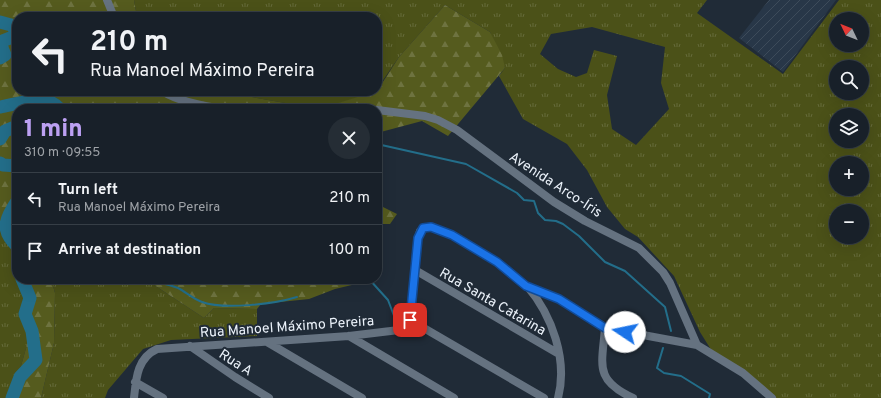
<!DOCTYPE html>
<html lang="en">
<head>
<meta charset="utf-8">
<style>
  body { margin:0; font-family:Overpass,sans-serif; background:#252d35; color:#f1f3f6; height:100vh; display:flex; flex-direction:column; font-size:15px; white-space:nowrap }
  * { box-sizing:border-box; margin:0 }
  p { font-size:13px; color:#9fa3a8 }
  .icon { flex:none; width:22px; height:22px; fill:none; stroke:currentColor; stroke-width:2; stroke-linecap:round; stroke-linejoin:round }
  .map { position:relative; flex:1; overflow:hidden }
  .panel { position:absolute; left:12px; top:104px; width:370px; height:180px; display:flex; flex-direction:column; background:#182029; border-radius:16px; box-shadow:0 4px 16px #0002,0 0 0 1px #363e46 }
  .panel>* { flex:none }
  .guide { position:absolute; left:12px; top:12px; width:370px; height:84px; border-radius:16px; box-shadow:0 4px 16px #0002,0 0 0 1px #363e46; background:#182029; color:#f1f3f6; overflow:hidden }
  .needle { width:26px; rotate:313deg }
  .buttons { position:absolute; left:829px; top:12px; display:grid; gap:8px }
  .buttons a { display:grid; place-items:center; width:40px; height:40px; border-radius:50%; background:#182029; box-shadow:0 4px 16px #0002,0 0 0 1px #363e46; font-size:20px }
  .pin { position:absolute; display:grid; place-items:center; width:34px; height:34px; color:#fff; margin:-17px; border-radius:8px; box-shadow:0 2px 6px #0006 }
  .me { position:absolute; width:44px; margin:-22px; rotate:281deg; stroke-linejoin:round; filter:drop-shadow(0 0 3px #0008) }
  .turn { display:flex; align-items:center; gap:14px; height:84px; padding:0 12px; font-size:18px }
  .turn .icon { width:52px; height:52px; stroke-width:2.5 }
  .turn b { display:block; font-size:28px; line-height:34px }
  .round { display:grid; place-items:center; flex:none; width:42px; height:42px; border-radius:21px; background:#252d35 }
  .headline { display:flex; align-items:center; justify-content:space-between; height:68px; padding:0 12px }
  h1 { font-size:24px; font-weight:800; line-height:30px; color:#bca0f2 }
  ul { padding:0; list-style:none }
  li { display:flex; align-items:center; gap:12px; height:52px; padding:0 12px; border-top:1px solid #363e46 }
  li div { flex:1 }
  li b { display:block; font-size:15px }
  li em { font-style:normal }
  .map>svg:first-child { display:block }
  .industrial { fill:url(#industrial-furrows) }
  .grass { fill:url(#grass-tufts); fill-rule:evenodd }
  .forest { fill:url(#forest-firs) }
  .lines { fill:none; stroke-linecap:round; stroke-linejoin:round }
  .stream { stroke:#236e8a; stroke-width:2 }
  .river { stroke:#236e8a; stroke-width:13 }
  .minor { stroke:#657280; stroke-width:8 }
  .route-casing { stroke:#114b97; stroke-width:10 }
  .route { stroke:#1a73e8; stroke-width:7 }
  .labels { text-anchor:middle; stroke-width:4; stroke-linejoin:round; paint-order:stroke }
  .street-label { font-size:14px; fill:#ebf2fa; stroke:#202b37 }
</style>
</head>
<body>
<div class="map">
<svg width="881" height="398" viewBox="0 0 881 398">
  <defs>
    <pattern id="industrial-furrows" width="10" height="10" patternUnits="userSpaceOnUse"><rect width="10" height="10" fill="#283748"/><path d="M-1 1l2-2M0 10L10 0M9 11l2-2" fill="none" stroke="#3d4b5a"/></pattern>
    <pattern id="grass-tufts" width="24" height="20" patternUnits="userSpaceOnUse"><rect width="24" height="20" fill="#4b5118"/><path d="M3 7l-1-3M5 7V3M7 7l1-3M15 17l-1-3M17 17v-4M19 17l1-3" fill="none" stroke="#656a3a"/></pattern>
    <pattern id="forest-firs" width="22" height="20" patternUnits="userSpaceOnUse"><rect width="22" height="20" fill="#555b1e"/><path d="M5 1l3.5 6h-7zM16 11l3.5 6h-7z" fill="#6e7340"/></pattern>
  </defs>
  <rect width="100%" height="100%" fill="#202b37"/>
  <path class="industrial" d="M769 0H836L783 72 739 38Z"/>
  <path class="grass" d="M134 0H707L697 13 783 74 839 0H881V398H768L759 386 715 356 700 332 674 276 638 237 625 229 607 207 587 170 567 144 523 119 499 76 505 68 490 32 445 5 399 57 377 89V17H137ZM836 19H862V45H836ZM592 27 665 47 661 83 669 109 636 145 612 129 607 95 617 56 594 50 587 73 576 77 558 69 540 54 551 34ZM836 67H862V93H836ZM836 115H862V141H836ZM836 163H862V189H836ZM836 211H862V237H836Z
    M218 91H376L374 93 319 109Z
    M0 222 3 226 17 270V279H20L30 334 12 398H0Z
    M51 279H145L204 318 214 308 257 309V336L171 340 143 349 108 390 105 398H41L54 343 55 293Z"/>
  <path class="forest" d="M0 0H134L137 17H17V91H218L319 109 377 91 399 57 445 5 490 32 502 55 505 68 448 136 422 121 377 133V109H17V270L3 226 0 222Z
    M377 204 397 214 390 224H377Z
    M20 279H51L55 293 54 343 41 398H12L30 334Z
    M145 279H356V284L335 289 309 299 261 304 257 309 214 308 204 318Z"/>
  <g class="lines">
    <path class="stream" d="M377 144 466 164 517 193 524 200 534 201 538 213 545 220 556 221 563 224 579 236 605 262 625 271 665 307 671 331
      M0 167 2 165
      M145 279C155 282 167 284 178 288 186 292 193 299 202 302 224 310 274 304 297 297
      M369 279 388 300 396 321
      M663 348 657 368 664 373 681 376 710 394 709 398"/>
    <path class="river" d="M0 22 11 25 17 31
      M0 42 15 36 17 34
      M0 43 5 55 0 58
      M0 107C18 104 46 93 60 109
      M0 139 5 131 17 126
      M0 163 3 165 17 166
      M17 201C5 219 0 230 17 246
      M12 398 20 377 36 360 32 331 25 314 30 298 22 279"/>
    <path class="minor" d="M107 0 114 17
      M162 91C180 102 202 105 222 109
      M377 110 425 116 438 120 457 130 554 202 585 221 639 248 663 272 670 283 697 345 743 373 772 398
      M415 270 559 354
      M527 286C552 315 568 360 558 398
      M410 320 544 398
      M605 328C602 365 594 380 633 398
      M349 336 454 398
      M267 342 362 398
      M190 346 235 377 269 398
      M135 382 163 398
      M134 398C136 379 137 358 157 349L349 336 399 330 407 325 410 320 418 238 420 231 426 227H431L452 235 497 262 526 286 559 299 605 328 697 345"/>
  </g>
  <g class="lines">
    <defs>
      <path id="route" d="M410 320 418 238 423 228 431 227 452 235 497 262 526 286 559 299 605 328 625 332"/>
    </defs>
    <use href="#route" class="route-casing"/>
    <use href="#route" class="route"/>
  </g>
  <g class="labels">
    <g class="street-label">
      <text transform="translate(556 184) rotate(33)" y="5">Avenida Arco-Íris</text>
      <text transform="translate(493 301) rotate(30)" y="5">Rua Santa Catarina</text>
      <text transform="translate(287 326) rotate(-4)" y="5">Rua Manoel Máximo Pereira</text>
      <text transform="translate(236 362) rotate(33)" y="5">Rua A</text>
    </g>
  </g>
</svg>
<div class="buttons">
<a><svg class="needle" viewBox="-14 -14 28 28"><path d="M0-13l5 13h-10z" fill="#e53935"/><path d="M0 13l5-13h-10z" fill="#9fa3a8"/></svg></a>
<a><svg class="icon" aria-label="search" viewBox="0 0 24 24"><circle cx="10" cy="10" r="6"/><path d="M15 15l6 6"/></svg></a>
<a><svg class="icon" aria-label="layers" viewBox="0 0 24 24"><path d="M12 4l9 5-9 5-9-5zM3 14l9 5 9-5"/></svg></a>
<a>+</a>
<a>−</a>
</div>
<div class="pin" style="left:410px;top:320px;background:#d93025"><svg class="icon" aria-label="arrive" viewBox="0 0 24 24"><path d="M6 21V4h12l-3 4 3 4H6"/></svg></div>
<svg class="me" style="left:625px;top:332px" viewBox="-20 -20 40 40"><circle r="19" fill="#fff"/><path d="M0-13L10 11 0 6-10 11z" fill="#1a73e8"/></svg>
<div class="guide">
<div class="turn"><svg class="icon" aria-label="left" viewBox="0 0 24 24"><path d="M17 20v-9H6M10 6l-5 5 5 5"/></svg><div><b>210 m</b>Rua Manoel Máximo Pereira</div></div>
</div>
<section class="panel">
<div class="headline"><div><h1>1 min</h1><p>310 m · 09:55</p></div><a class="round"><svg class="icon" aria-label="close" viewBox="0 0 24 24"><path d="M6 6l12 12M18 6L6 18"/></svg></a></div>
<ul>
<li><svg class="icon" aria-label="left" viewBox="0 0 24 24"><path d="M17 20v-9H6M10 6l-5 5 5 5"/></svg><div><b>Turn left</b><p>Rua Manoel Máximo Pereira</p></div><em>210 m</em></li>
<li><svg class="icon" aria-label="arrive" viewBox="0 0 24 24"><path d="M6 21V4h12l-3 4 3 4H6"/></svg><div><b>Arrive at destination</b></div><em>100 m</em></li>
</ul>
</section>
</div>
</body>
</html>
